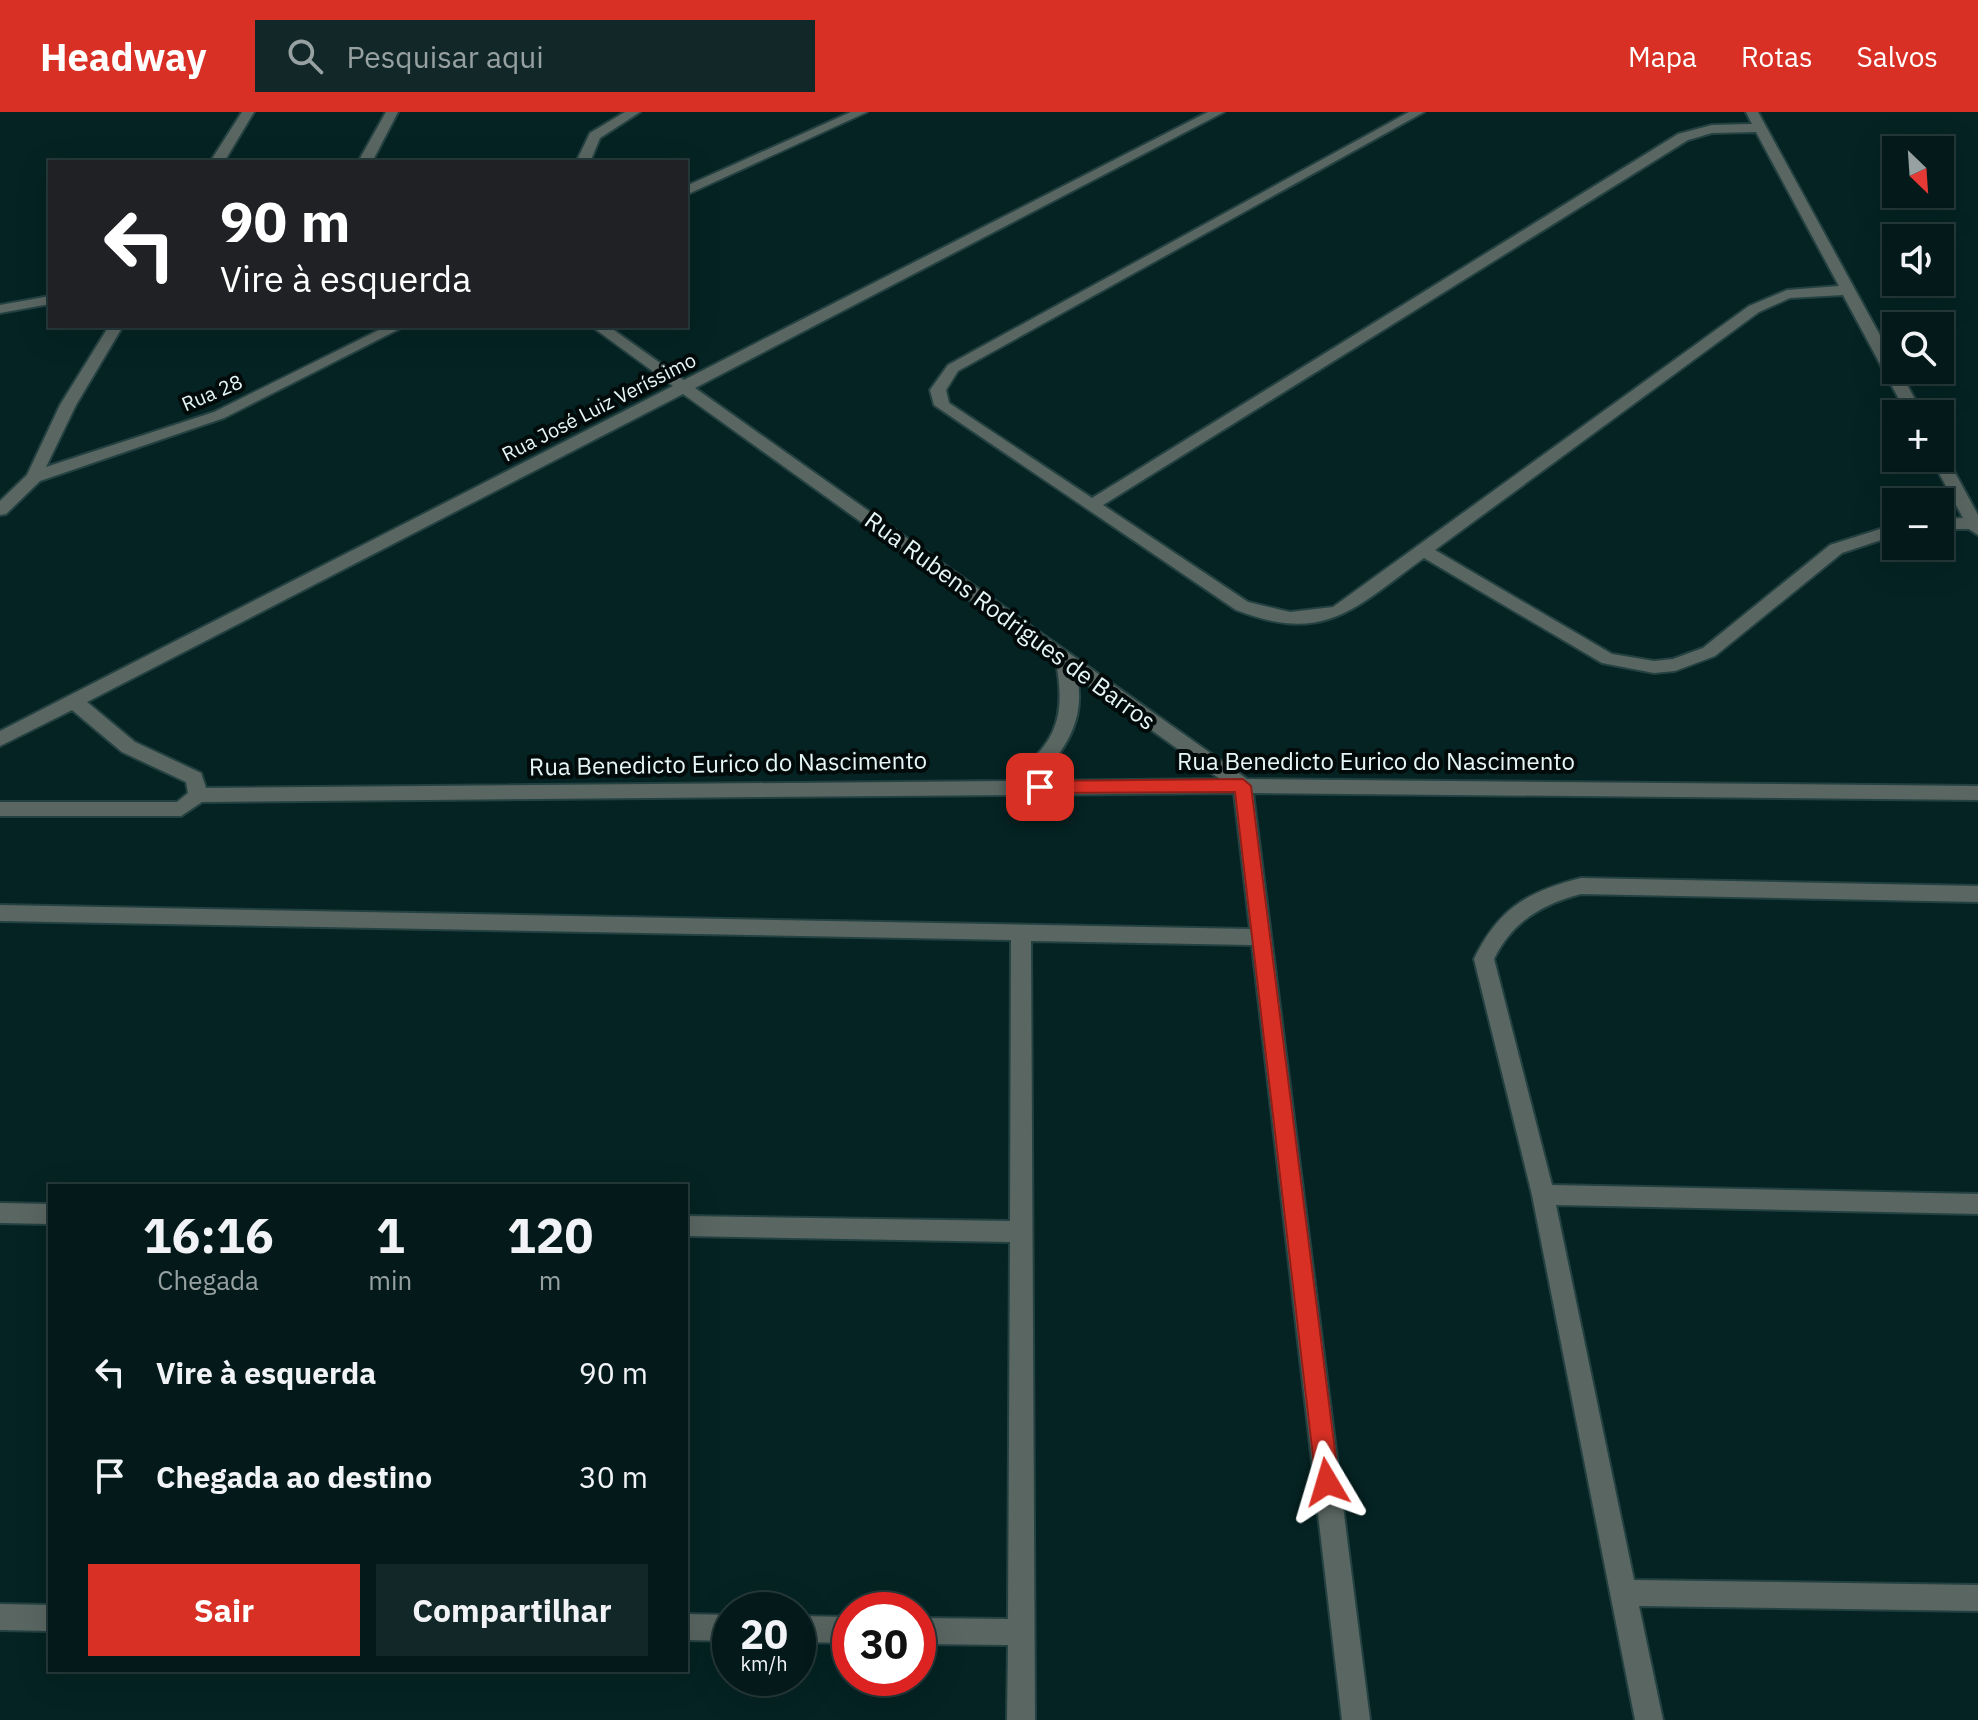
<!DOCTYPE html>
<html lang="pt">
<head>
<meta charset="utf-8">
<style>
  body { margin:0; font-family:"IBM Plex Sans",sans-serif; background:#122727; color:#f1f3f6; height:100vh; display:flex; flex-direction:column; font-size:30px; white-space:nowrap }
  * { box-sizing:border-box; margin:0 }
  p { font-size:26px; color:#97a1a2 }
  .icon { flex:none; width:44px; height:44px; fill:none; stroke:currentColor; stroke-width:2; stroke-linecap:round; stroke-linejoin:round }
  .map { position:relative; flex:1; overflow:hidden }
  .sheet { position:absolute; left:48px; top:1072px; width:640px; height:488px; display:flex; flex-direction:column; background:#041a1a; border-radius:0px; box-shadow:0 8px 32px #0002,0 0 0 2px #253839 }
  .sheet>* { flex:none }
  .hud { position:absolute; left:48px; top:48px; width:640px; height:168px; border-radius:0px; box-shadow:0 8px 32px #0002,0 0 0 2px #253839; background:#202124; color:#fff; overflow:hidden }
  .needle { width:52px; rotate:155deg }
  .tools { position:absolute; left:1882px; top:24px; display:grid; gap:16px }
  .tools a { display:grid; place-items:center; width:72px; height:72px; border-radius:0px; background:#041a1a; box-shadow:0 8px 32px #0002,0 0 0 2px #253839; font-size:40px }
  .speed { position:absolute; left:712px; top:1480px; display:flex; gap:16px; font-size:40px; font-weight:700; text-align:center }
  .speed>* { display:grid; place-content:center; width:104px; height:104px; border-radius:50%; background:#041a1a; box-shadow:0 8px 32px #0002,0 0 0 2px #253839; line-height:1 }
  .speed small { font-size:20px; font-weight:400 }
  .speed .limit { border:12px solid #d22; background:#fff; color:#111 }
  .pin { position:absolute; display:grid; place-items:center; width:68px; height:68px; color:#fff; margin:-34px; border-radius:16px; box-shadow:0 4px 12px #0006 }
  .me { position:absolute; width:88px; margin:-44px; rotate:353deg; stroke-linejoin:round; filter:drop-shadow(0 0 6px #0008) }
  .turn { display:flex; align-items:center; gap:28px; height:168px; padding:0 40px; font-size:36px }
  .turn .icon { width:104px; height:104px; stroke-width:2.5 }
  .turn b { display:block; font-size:56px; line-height:68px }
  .eta { display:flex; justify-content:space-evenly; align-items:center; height:136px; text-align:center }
  .eta b { font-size:48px; font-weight:800; line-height:56px }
  .cta { display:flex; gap:16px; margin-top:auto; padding:16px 40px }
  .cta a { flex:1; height:92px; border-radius:0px; background:#d93025; color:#fff; font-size:32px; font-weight:800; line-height:92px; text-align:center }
  .cta a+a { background:#122727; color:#f1f3f6 }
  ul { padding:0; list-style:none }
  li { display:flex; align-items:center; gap:24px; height:104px; padding:0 40px }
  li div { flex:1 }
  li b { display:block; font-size:30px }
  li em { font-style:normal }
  header { display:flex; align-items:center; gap:48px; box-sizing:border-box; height:112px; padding:0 40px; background:#d93025; color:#fff }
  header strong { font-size:38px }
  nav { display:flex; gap:44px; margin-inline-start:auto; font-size:28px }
  .search { width:560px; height:72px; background:#122727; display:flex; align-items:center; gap:20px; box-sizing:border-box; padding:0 28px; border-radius:0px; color:#97a1a2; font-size:30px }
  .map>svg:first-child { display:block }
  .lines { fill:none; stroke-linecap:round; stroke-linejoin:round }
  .minor-casing { stroke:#244141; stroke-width:4 }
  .minor { fill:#5a6662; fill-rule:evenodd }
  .route { fill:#d93025; stroke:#8d1f18; stroke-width:2 }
  .labels { text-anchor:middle; stroke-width:8; stroke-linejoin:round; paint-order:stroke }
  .far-street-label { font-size:20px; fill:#e6f6f6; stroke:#020a0a }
  .street-label { font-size:24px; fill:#e6f6f6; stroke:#020a0a }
</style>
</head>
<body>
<header>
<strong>Headway</strong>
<div class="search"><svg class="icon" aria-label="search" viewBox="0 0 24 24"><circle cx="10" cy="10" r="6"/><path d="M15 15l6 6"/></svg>Pesquisar aqui</div>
<nav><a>Mapa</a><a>Rotas</a><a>Salvos</a></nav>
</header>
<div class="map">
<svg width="1978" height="1608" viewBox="0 0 1978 1608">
  <rect width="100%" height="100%" fill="#052323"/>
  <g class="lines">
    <defs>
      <path id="minor" d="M242 0H254L224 50H210Z
        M386 0H398L372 50H358Z
        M625 0H640L600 26 590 50H576L590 21Z
        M851 0H867L686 83V74Z
        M1208 0H1224L695 276 1247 667 1978 674V688L1253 681 1370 1608H1342L1252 833 1031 829 1035 1608H1007L1008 1533 918 1532V1506L1008 1507 1010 1130 686 1124V1104L1010 1109 1011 828 0 809V793L1250 817 1234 681 202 690 181 704H0V690H177L188 681 186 670 122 640 72 598 0 634V619L673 274 591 214H608L684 268ZM683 282 1056 550C1067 609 1054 634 1006 669L206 676 201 661 135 630 87 590ZM1077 565 1220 667 1033 669C1065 642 1086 607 1077 565Z
        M1409 0H1424L958 259 946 278 949 291 1092 386 1678 22 1712 13 1752 12 1746 0H1758L1923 302H1907L1843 183 1790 186 1759 200 1435 438 1612 542 1654 549 1673 547 1703 536 1830 433 1896 412V423L1842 441 1715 544 1675 559 1654 561 1602 551 1424 446C1355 496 1325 533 1236 498L934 293 930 278 948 253ZM1756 20 1839 174 1787 178 1749 194 1333 495 1290 500 1248 490 1103 393 1688 28 1712 21Z
        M50 184V192L0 201V193Z
        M109 214H123L76 293 46 355 214 300 387 214H405L224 306 40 369 6 402 0 403V389L27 363 60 293Z
        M1940 341 1947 346 1978 403V423L1969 417H1940V407L1963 406 1931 346H1940Z
        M1581 766 1978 774V790L1581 782C1542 792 1512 810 1494 847L1552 1073 1978 1082V1102L1556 1093 1634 1468 1978 1473V1499L1639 1494 1663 1608H1635L1532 1083 1474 847C1499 796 1527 780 1581 766Z
        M0 1091 50 1092V1112L0 1111Z
        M0 1492 50 1493V1519L0 1518Z
        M686 1502 730 1503V1529L686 1528Z
        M798 1504 850 1505V1531L798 1530Z"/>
    </defs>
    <use href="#minor" class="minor-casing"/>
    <use href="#minor" class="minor"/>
  </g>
  <path class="route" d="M1243 667 1251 674 1339 1370 1336 1378 1327 1381 1319 1378 1316 1370 1235 680 1040 681 1032 675 1040 669Z"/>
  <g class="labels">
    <g class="far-street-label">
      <text transform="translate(212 281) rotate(-23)" y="7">Rua 28</text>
      <text transform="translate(599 295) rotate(-27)" y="7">Rua José Luiz Veríssimo</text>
    </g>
    <g class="street-label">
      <text transform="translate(1010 509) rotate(36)" y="8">Rua Rubens Rodrigues de Barros</text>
      <text x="1376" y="658">Rua Benedicto Eurico do Nascimento</text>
      <text transform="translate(728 652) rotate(-1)" y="8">Rua Benedicto Eurico do Nascimento</text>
    </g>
  </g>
</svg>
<div class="tools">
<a><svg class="needle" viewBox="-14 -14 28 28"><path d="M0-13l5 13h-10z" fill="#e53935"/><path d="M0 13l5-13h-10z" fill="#97a1a2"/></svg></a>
<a><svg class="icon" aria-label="sound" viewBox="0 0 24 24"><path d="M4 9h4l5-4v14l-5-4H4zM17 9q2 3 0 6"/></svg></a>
<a><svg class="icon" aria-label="search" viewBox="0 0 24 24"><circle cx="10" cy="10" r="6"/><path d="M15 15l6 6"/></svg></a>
<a>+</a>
<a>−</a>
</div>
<div class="speed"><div>20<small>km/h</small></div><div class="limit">30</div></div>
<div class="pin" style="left:1040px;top:675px;background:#d93025"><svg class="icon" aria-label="arrive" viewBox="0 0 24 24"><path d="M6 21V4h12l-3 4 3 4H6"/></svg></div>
<svg class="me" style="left:1327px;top:1370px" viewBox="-20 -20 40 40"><path d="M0-17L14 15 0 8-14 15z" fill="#d93025" stroke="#fff" stroke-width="4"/></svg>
<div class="hud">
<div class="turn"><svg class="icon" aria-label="left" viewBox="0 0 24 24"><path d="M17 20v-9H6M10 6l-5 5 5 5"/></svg><div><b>90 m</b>Vire à esquerda</div></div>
</div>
<section class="sheet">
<div class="eta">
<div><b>16:16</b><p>Chegada</p></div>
<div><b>1</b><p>min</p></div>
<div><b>120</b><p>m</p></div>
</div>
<ul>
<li><svg class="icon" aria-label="left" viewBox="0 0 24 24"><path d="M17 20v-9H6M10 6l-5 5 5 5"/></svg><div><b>Vire à esquerda</b></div><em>90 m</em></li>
<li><svg class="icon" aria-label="arrive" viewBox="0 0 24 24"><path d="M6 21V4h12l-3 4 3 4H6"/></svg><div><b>Chegada ao destino</b></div><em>30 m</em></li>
</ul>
<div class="cta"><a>Sair</a><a>Compartilhar</a></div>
</section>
</div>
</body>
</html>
